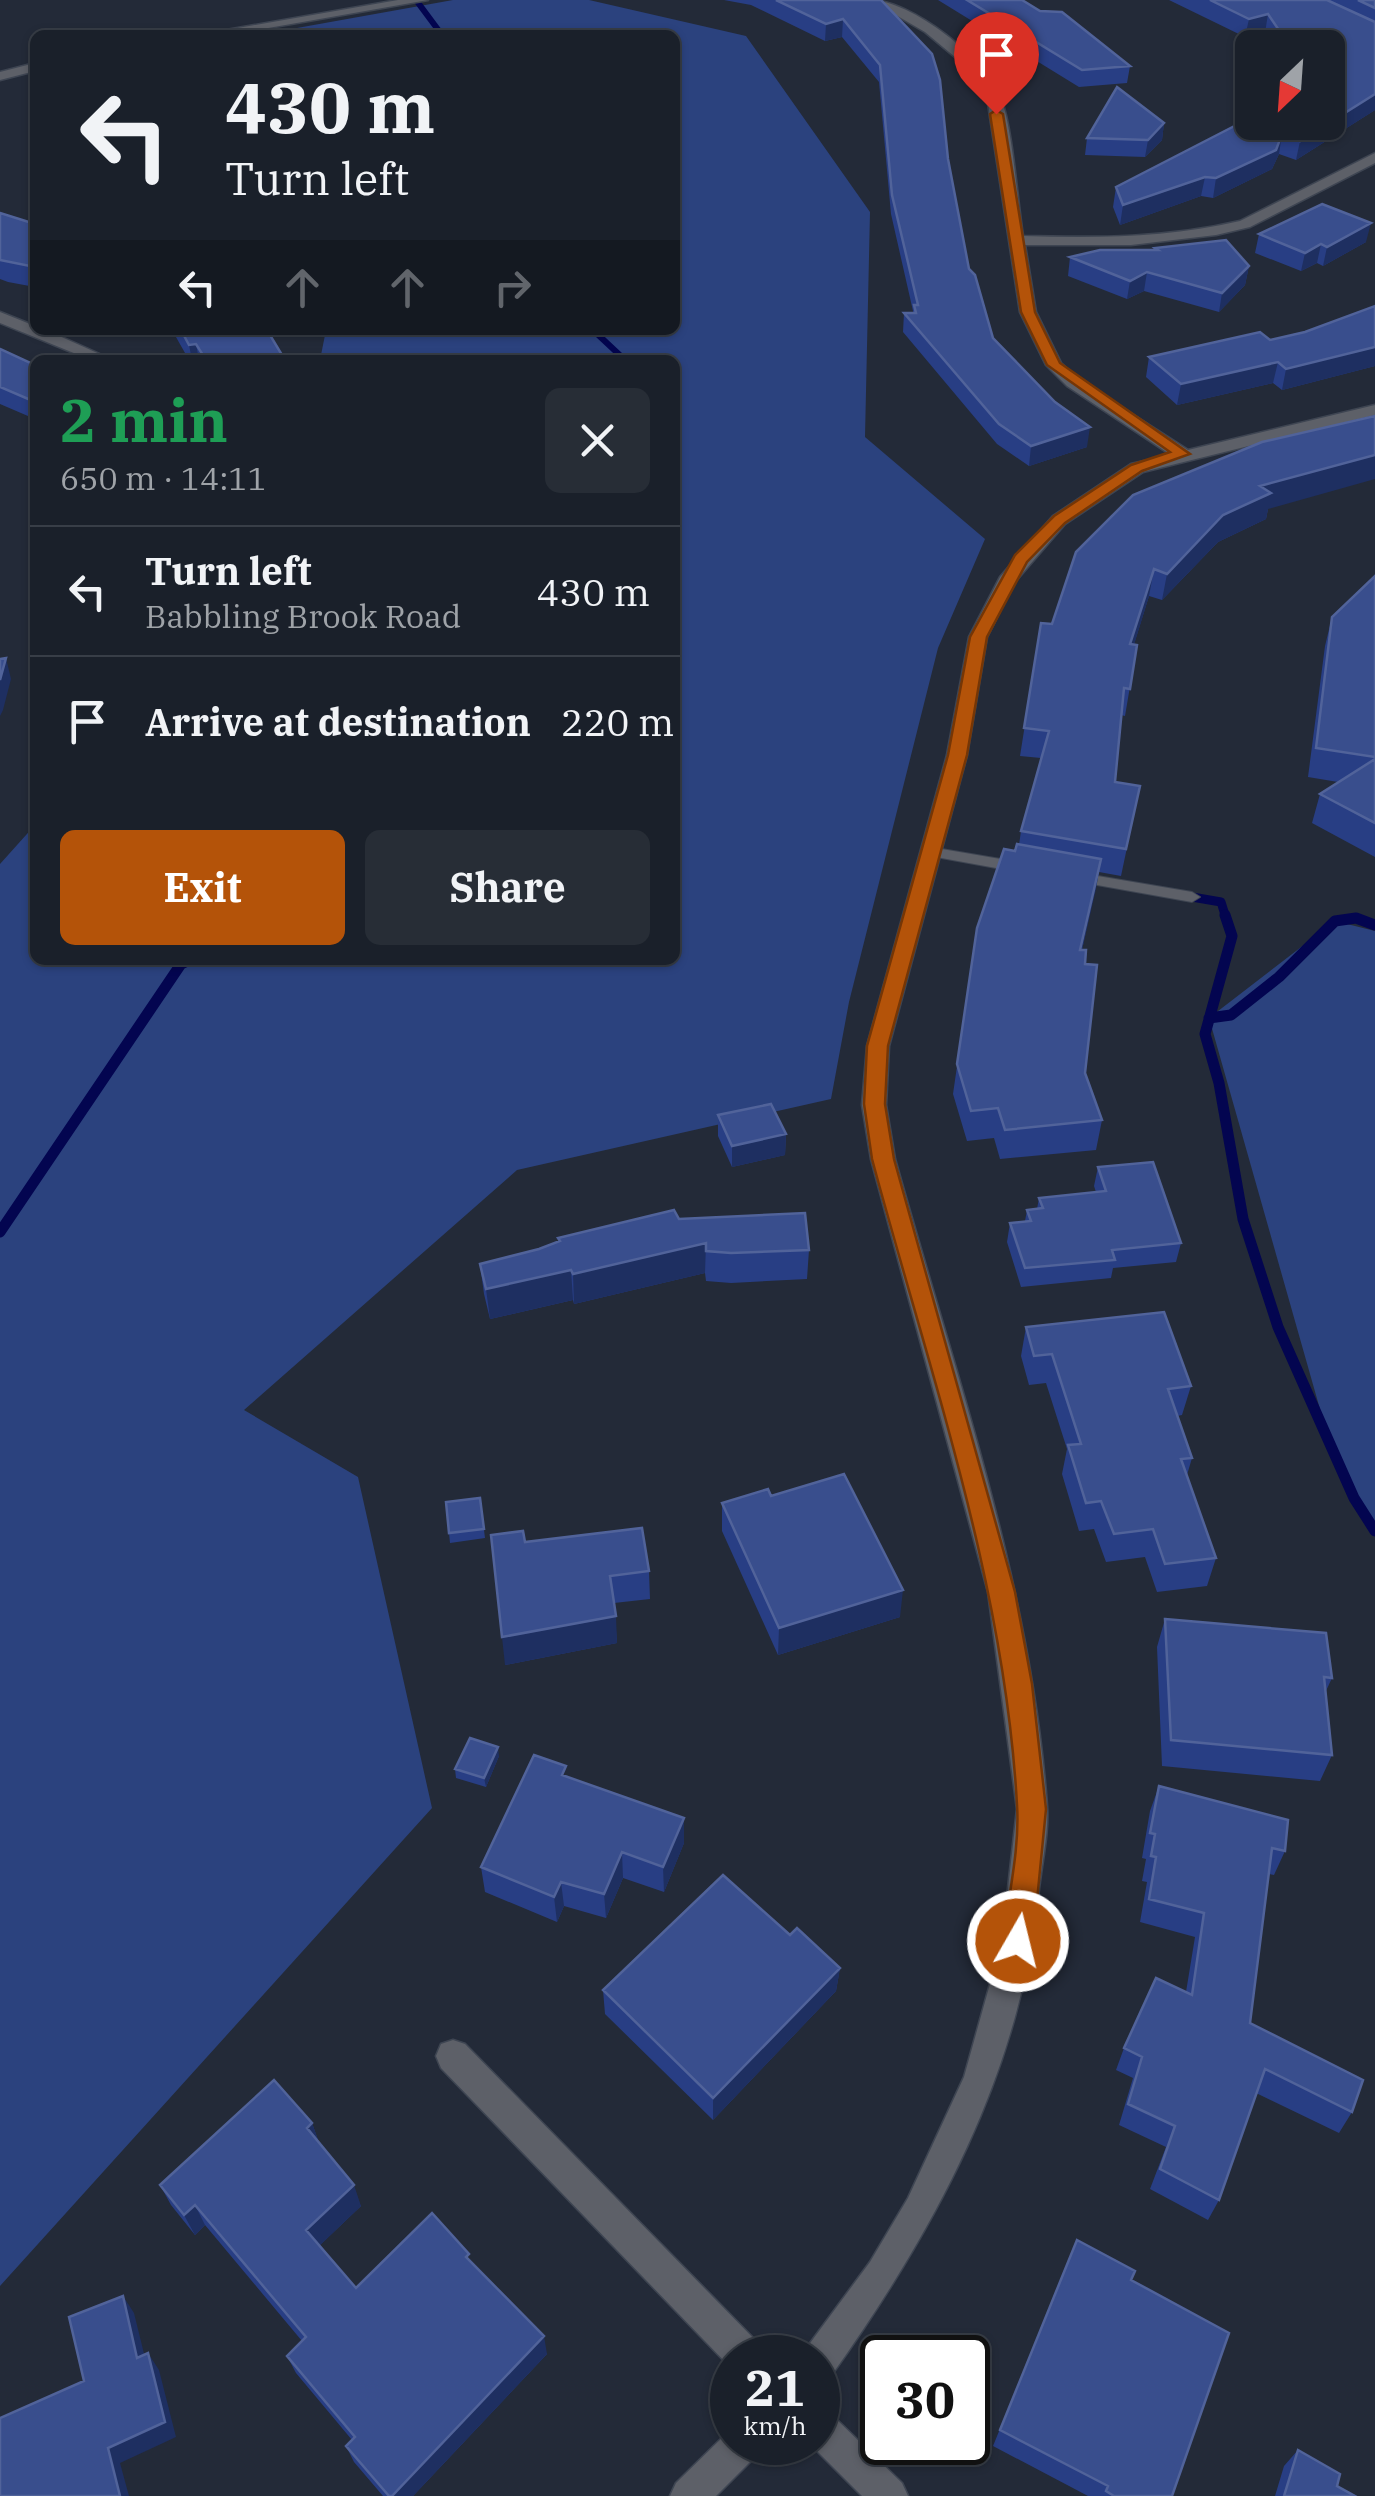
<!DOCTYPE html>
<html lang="en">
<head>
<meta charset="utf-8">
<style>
  body { margin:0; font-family:"IBM Plex Serif",serif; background:#272d36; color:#f1f3f6; height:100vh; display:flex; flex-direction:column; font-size:38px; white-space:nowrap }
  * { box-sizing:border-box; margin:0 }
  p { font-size:32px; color:#9fa3a8 }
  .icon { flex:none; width:55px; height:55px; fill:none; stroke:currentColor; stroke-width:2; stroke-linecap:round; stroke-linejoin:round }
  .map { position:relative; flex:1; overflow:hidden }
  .drawer { position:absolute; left:30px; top:355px; width:650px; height:610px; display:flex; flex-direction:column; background:#1a202a; border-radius:15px; box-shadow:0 2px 8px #0004,0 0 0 2px #383e47 }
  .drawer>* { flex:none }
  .top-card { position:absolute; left:30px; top:30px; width:650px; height:305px; border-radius:15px; box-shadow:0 2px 8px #0004,0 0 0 2px #383e47; background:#1a202a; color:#f1f3f6; overflow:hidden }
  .needle { width:65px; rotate:205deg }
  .controls { position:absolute; left:1235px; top:30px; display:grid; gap:20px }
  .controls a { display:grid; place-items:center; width:110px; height:110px; border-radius:15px; background:#1a202a; box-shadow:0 2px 8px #0004,0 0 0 2px #383e47; font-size:50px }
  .speed { position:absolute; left:710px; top:2335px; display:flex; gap:20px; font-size:50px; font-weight:700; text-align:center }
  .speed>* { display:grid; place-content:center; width:130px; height:130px; border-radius:50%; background:#1a202a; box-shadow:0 2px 8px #0004,0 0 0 2px #383e47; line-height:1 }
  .speed small { font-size:25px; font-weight:400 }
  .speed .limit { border:5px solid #111; border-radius:15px; background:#fff; color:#111 }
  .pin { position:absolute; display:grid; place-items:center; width:85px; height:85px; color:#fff; margin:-102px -42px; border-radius:50% 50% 50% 0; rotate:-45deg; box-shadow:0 0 10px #0007 }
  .pin .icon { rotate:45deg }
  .me { position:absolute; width:110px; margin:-55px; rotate:8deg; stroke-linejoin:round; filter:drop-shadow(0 0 8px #0008) }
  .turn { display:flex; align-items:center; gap:35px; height:210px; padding:0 30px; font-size:45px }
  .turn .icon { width:130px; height:130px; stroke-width:2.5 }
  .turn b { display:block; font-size:70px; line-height:85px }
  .lanes { display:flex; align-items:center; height:95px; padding:0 30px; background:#0003; justify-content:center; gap:50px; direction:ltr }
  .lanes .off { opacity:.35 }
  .round { display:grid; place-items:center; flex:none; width:105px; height:105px; border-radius:15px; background:#272d36 }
  .overview { display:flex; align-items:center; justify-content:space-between; height:170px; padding:0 30px }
  h1 { font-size:60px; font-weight:700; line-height:75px; color:#1e9e55 }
  .action { display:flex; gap:20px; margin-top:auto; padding:20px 30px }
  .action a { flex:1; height:115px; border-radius:15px; background:#b45309; color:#fff; font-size:40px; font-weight:700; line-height:115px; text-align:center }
  .action a+a { background:#272d36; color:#f1f3f6 }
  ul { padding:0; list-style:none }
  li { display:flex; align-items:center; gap:30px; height:130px; padding:0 30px; border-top:2px solid #383e47 }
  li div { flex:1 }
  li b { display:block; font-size:38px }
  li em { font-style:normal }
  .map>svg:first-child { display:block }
  .green { fill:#2b427e }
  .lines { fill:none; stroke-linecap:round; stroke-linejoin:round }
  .stream-far2 { stroke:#030550; stroke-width:6 }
  .stream-far1 { stroke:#030550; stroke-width:9 }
  .stream { stroke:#030550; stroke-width:11 }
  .lane-casing { stroke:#3e4552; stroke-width:2 }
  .street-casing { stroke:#3e4552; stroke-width:3 }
  .lane { fill:#5d6068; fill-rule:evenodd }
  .street { fill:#5d6068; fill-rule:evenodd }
  .wall { fill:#283e84 }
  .shaded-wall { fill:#1e2f61 }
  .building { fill:#394e8d; stroke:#51639a; stroke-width:2.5 }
  .route { fill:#b45309; stroke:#753606; stroke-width:2.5 }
</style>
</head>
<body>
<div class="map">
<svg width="1375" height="2496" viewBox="0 0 1375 2496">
  <rect width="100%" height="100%" fill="#232a38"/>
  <path class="green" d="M453 0H589L746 36 870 212 865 437 985 539 938 648 849 1002 831 1099 517 1170 244 1410 358 1477 432 1808 0 2286V864L35 825V960H675V360H320L326 330H675V35H258Z
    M1335 921 1375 931V1525L1331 1448 1209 1018Z"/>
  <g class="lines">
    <path class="stream-far2" d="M416 0 442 35
      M593 330 625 360"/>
    <path class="stream-far1" d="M1192 897 1221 902 1226 918"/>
    <path class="stream" d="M1225 915 1232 936 1205 1034 1219 1083 1243 1219 1278 1327 1354 1498 1375 1531
      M1209 1018 1231 1015 1279 977 1335 921 1356 918 1375 925
      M0 1232 181 964 189 960"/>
    <defs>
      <path id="lane" d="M930 847 1018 862 1025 867 1018 872 925 855V849Z
        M1074 872 1192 892 1200 897 1192 902 1069 880 1067 877Z"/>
      <path id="street" d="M398 0H428L228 35H198Z
        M870 0C911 0 987 59 1001 98 1013 131 1017 199 1023 236 1097 238 1168 238 1240 221L1375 153V163L1250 227 1216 235 1131 245H1025L1036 312 1061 363 1079 380 1188 450 1375 405V415L1143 472 1065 524 1014 583 987 637 967 755 889 1046 886 1105 895 1159C954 1371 1031 1585 1047 1806 1049 1832 1042 1862 1039 1889 1021 2072 936 2228 831 2376L818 2381V2358H802L805 2350 870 2262 908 2198 964 2077 1002 1941 1017 1809 988 1592 871 1159 862 1105 867 1046 947 755 969 637 1000 577 1053 516 1131 464 1171 455 1067 386 1046 365 1020 312 987 97 961 62 925 32Z
        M35 63V71L0 80V72Z
        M0 312 35 326V330H46L113 360H91L0 323Z
        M453 2040 465 2044 760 2345 765 2358H732V2369L441 2068 436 2056 441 2044Z
        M818 2409 831 2414 902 2483 908 2496H862L808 2442H818Z
        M732 2428V2442H762L757 2455 716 2496H670L676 2483Z"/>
    </defs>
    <use href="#lane" class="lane-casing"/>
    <use href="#street" class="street-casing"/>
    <use href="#lane" class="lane"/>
    <use href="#street" class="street"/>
  </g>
  <path class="wall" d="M724 0H881L948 159 969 269 993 338 1087 447 1029 466 997 444 903 332 904 313H913V311L891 214 879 82 842 37 825 41 751 5Z
    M938 0H1022L1130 66 1127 83 1079 87Z
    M1169 0H1375V110L1296 160 1279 154 1272 169 1213 198 1201 196 1120 225 1113 207 1116 187 1252 117 1328 122V48H1275L1265 33 1245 37Z
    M1164 123 1162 140 1145 157 1085 155 1087 138Z
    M0 213 35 224V287L8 282 0 279Z
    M1259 234 1366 242 1323 266 1317 263 1301 271 1255 253Z
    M1155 248 1249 266 1245 285 1219 312 1144 291 1127 299 1068 276 1070 257 1154 250Z
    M1375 306V366L1282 390 1273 383 1177 405 1146 377 1149 357 1270 340 1305 332Z
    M172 330H267L285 360H189Z
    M0 349 35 365V419L0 404Z
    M1268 509 1266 519 1218 542 1162 600 1149 596 1134 644 1137 645 1125 716 1121 715 1115 782 1140 786 1121 876 1099 872 1082 950 1085 964V1073L1102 1120 1096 1150 1000 1159 994 1138 967 1141 953 1094 977 928 1019 845 1021 831 1041 758 1020 756 1041 623 1052 624Z
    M1375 576V857L1312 823 1320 794 1338 782 1308 777 1325 646 1332 617Z
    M718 1115 786 1134 785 1155 732 1167 718 1136Z
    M1098 1167 1181 1243 1176 1262 1113 1268 1111 1278 1021 1287 1007 1242 1010 1223 1025 1221 1027 1210 1037 1209 1039 1198 1096 1192 1094 1186Z
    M679 1219 809 1250 807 1279 731 1283 706 1281 705 1273 574 1304 573 1300 490 1319 484 1294 480 1264 539 1249 559 1242 558 1238Z
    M1026 1327 1191 1386 1182 1415 1177 1416 1192 1458 1187 1475 1216 1558 1207 1586 1157 1592 1145 1557 1106 1562 1094 1529 1079 1531 1062 1474 1067 1449 1046 1383 1029 1385 1021 1356Z
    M771 1496 900 1617 778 1655 722 1531V1503Z
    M480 1498 485 1538 450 1543 446 1502Z
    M525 1542 649 1571 650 1599 614 1603 617 1643 505 1665Z
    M1165 1619 1332 1678 1325 1693 1332 1755 1320 1781 1162 1766 1157 1647Z
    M499 1756 486 1787 456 1778 455 1769Z
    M567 1777 684 1843 664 1892 623 1878 606 1918 564 1906 557 1922 485 1892 481 1867Z
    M1159 1786 1285 1851 1274 1875 1269 1874 1250 2023 1352 2112 1339 2133 1256 2093 1219 2200 1208 2220 1150 2189 1166 2147 1119 2125 1133 2078 1116 2070 1124 2048 1186 1992 1195 1937 1140 1922 1147 1882 1142 1881 1146 1859 1142 1858 1150 1811Z
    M790 1935 840 1968 836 1991 713 2120 605 2014 603 1990Z
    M312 2123 319 2143 361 2206 320 2245 356 2288 471 2262 547 2354 413 2496H383L354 2462 346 2446 352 2440 296 2373 287 2356 302 2341 205 2225 195 2235 171 2205 160 2185Z
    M1077 2240 1172 2496H1088L993 2446Z
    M1298 2450 1337 2486 1355 2496H1275L1284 2466Z"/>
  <path class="shaded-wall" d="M1268 14 1265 33 1245 37 1249 19Z
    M843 19 842 37 825 41 826 24Z
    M1375 94V110L1296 160 1300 141Z
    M1164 123 1162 140 1145 157 1148 140Z
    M1282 134 1279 154 1272 169 1213 198 1216 178Z
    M1205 177 1201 196 1120 225 1123 205Z
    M1371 223 1366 242 1323 266 1327 247Z
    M1321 244 1317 263 1301 271 1305 253Z
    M1249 266 1245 285 1219 312 1222 293Z
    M1147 272 1144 291 1127 299 1130 281Z
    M196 344 199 360H192L189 345Z
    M1375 347V366L1282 390 1286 369Z
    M1278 362 1273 383 1177 405 1181 384Z
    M1090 427 1087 447 1029 466 1031 446Z
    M1375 455V479L1268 509 1266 519 1218 542 1162 600 1167 574 1223 515 1260 486Z
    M1154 569 1149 596 1126 671 1130 644Z
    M6 658 11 679 3 710 0 716V680Z
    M1101 859 1096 889 1075 980 1080 950Z
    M786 1134 785 1155 732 1167V1146Z
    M706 1243 705 1273 574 1304 573 1274Z
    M571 1270 573 1300 490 1319 486 1289Z
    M903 1590 900 1617 778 1655 779 1628Z
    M616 1616 617 1643 505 1665 502 1637Z
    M498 1747 499 1756 486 1787 484 1778Z
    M684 1818V1843L664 1892 663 1867Z
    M622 1852 623 1878 606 1918 604 1894Z
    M561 1882 564 1906 557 1922 554 1897Z
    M840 1968 836 1991 713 2120V2098Z
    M312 2123 320 2145 307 2128Z
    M354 2185 361 2206 315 2250 306 2230Z
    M195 2205 205 2225 195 2235 184 2215Z
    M123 2296 134 2313 149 2374 137 2358Z
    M544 2336 547 2354 413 2496H392Z
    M148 2353 159 2370 176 2437 120 2463 129 2496H120L108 2448Z"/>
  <path class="building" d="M776 0H881L932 54 940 80 948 159 969 269 975 275 993 338 1055 402 1090 427 1031 446 999 424 904 313H916L914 305H918L892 195 880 65 843 19 826 24Z
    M967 0H1022L1040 11 1062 12 1130 66 1082 70Z
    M1210 0H1327L1375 22V94L1300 141 1282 134 1276 150 1216 178 1205 177 1123 205 1116 187 1252 117V122H1328V48H1291L1268 14 1249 19Z
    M1358 0H1375V8Z
    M1117 87 1164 123 1148 140 1087 138Z
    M1322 204 1371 223 1327 247 1321 244 1305 253 1259 234Z
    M0 213 35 224V267L0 260Z
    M1226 240 1249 266 1222 293 1147 272 1130 281 1070 257 1100 250H1158L1155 248Z
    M1375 306V347L1286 369 1278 362 1181 384 1149 357 1260 332 1270 340 1305 332Z
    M181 330H267L285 360H206L196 344 189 345Z
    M0 349 35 365V400L33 401 0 387Z
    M1375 416V455L1260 486 1271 493 1223 515 1167 574 1154 569 1130 644 1137 645 1130 689 1124 688 1115 782 1140 786 1126 849 1021 831 1049 731 1024 728 1041 623 1052 624 1076 552 1133 495 1262 442Z
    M1375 576V757L1316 748 1332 617Z
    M6 658 0 680V659Z
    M1375 759V823L1320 794Z
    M1017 844 1101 859 1080 950H1086L1085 964 1097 965 1085 1073 1102 1120 1005 1130 998 1108 971 1111 957 1064 977 928 1004 849 1015 851Z
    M771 1104 786 1134 732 1146 718 1115Z
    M1153 1162 1181 1243 1112 1250 1115 1260 1025 1268 1010 1223 1031 1221 1027 1210 1043 1208 1039 1198 1106 1191 1098 1167Z
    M674 1210 679 1219 805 1213 809 1250 731 1253 706 1251V1243L573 1274 571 1270 486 1289 480 1264 539 1249 560 1241 558 1238Z
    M1164 1312 1191 1386 1168 1389 1192 1458 1181 1459 1216 1558 1165 1564 1153 1529 1114 1534 1101 1501 1086 1503 1068 1445 1081 1444 1052 1354 1034 1356 1026 1327Z
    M844 1474 903 1590 779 1628 722 1503 768 1489 771 1496Z
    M480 1498 484 1529 449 1533 446 1502Z
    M642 1528 649 1571 610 1576 616 1616 502 1637 491 1535 523 1531 525 1542Z
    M1165 1619 1326 1633 1332 1678 1324 1677 1332 1755 1171 1740Z
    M470 1738 498 1747 484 1778 455 1769Z
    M534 1755 566 1766 562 1775 684 1818 663 1867 622 1852 604 1894 561 1882 554 1897 481 1867Z
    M1159 1786 1288 1820 1285 1851 1272 1848 1250 2023 1363 2080 1352 2112 1265 2069 1219 2200 1160 2169 1175 2126 1128 2104 1142 2057 1124 2048 1156 1978 1192 1995 1204 1913 1149 1899 1156 1857 1151 1856 1155 1834 1150 1833Z
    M723 1875 790 1935 797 1928 840 1968 713 2098 603 1990Z
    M274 2080 312 2123 307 2128 354 2185 306 2230 356 2288 432 2213 469 2254 466 2257 544 2336 392 2496H389L346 2446 355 2437 287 2356 306 2337 195 2205 184 2215 160 2185Z
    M1077 2240 1135 2271 1131 2280 1229 2333 1172 2496H1114L1106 2491 1108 2486 1000 2430Z
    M123 2296 137 2358 148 2353 165 2422 108 2448 120 2496H0V2418L84 2381 69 2317Z
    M1298 2450 1340 2474 1337 2486 1355 2496H1284Z"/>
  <path class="route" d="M996 110 1003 114 1035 312 1060 363 1190 454 1142 471 1065 523 1027 562 987 637 967 755 888 1046 885 1104 894 1159 1015 1592 1032 1684 1046 1809 1033 1941 1028 1951 1018 1955 1008 1951 1003 1941C1008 1897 1020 1849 1017 1805 1005 1584 929 1371 872 1159L864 1104 867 1046 948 755 970 637 1015 555 1054 516 1131 465 1170 452 1047 365 1021 312 990 114Z"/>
</svg>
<div class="controls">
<a><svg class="needle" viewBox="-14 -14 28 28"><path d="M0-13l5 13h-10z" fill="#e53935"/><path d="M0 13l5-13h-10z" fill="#9fa3a8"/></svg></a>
</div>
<div class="speed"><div>21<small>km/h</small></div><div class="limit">30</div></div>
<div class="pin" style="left:996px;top:114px;background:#d93025"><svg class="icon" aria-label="arrive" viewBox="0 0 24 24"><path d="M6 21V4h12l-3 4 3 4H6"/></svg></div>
<svg class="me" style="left:1018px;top:1941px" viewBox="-20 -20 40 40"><circle r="17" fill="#b45309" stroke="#fff" stroke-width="3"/><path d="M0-11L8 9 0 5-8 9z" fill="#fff"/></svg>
<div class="top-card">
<div class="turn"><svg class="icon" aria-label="left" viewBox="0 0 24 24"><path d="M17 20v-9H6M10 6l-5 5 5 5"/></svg><div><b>430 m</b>Turn left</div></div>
<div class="lanes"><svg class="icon" aria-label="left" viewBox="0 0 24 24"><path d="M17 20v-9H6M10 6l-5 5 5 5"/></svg><svg class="icon off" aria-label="ahead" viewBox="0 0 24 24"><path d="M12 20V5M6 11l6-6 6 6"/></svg><svg class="icon off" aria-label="ahead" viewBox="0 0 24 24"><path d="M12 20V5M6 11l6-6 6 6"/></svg><svg class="icon off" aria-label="right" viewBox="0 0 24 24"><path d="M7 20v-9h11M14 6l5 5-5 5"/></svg></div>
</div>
<section class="drawer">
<div class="overview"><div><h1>2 min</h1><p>650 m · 14:11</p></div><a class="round"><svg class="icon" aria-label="close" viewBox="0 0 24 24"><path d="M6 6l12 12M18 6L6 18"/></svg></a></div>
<ul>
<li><svg class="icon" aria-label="left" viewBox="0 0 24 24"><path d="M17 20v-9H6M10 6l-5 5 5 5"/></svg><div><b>Turn left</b><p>Babbling Brook Road</p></div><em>430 m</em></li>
<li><svg class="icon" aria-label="arrive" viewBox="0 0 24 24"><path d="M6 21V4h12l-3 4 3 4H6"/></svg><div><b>Arrive at destination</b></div><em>220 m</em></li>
</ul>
<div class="action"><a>Exit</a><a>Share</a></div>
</section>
</div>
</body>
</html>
